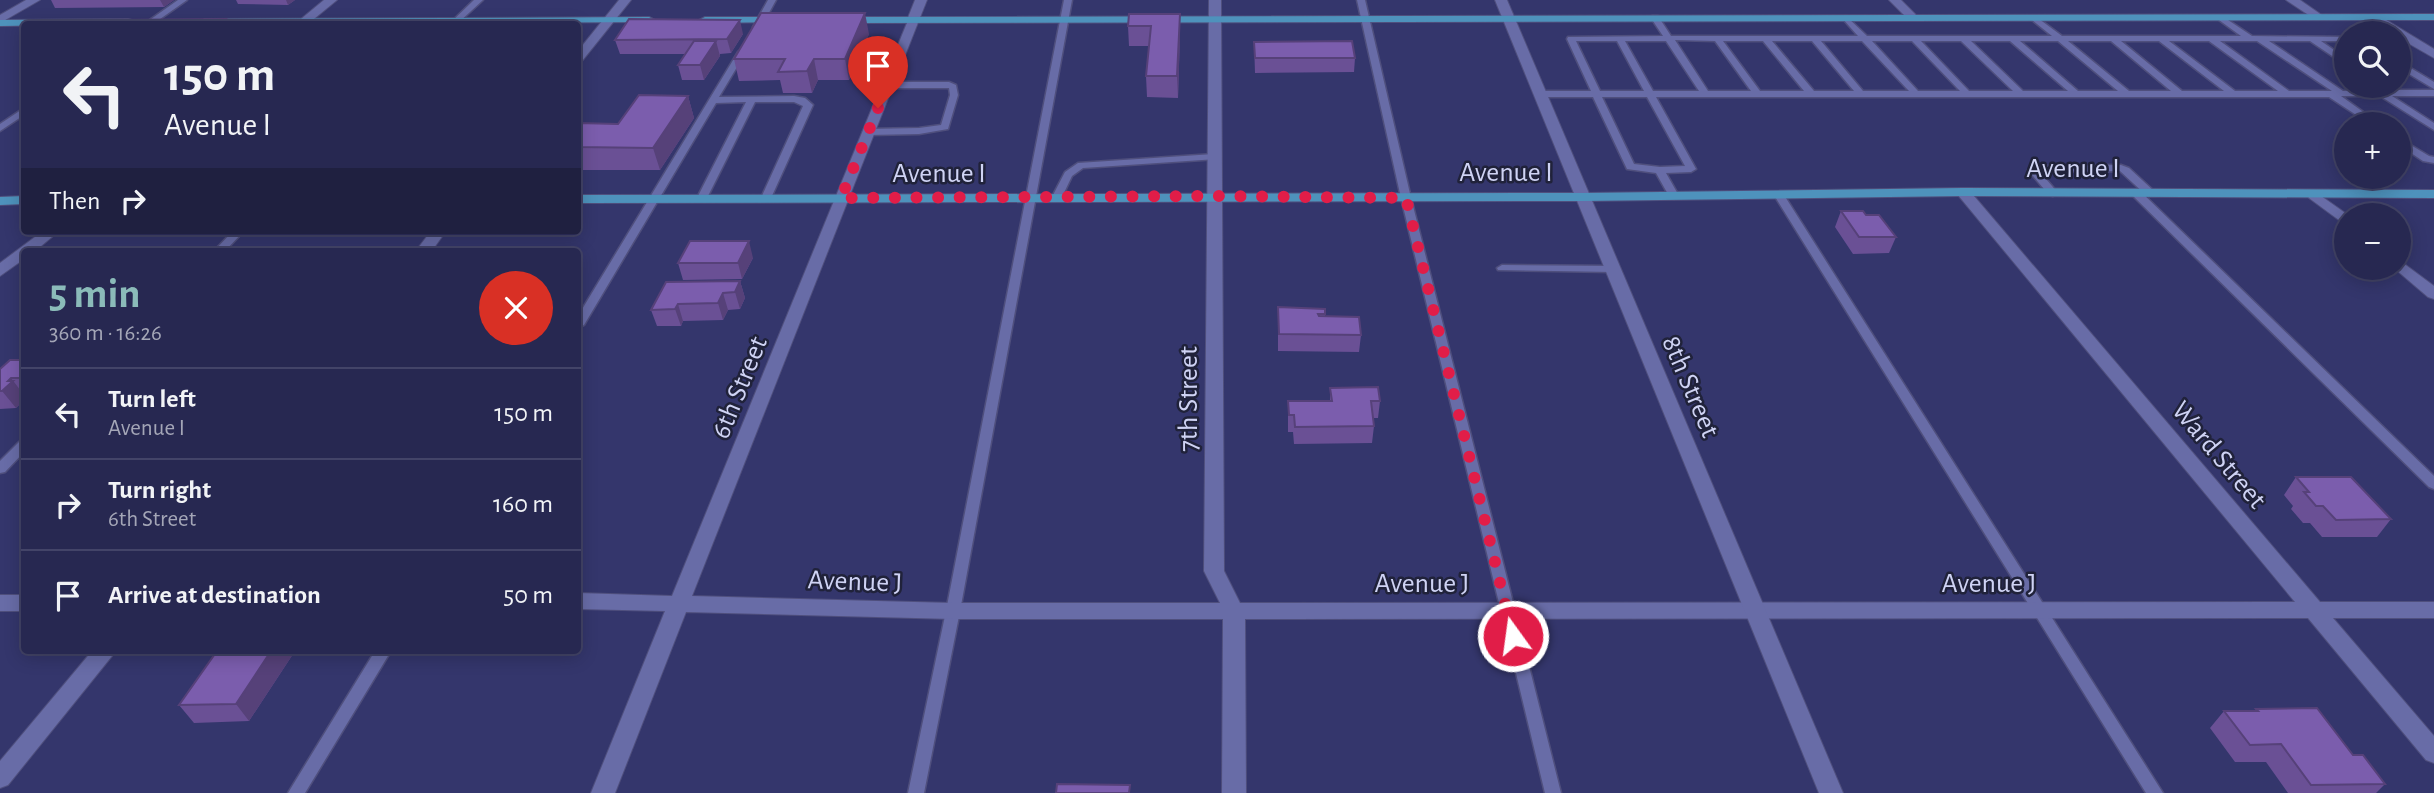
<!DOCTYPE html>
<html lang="en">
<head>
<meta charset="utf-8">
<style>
  body { margin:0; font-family:"Alegreya Sans",sans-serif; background:#2f3058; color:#f1f3f6; height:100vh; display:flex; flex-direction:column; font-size:26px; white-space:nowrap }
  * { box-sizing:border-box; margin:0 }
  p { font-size:23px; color:#a4a6b7 }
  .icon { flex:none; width:38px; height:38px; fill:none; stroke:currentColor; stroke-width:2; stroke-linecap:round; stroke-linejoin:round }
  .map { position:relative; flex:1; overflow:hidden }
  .sheet { position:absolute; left:21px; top:248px; width:560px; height:406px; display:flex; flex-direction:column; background:#272851; border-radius:7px; box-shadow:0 4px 18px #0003,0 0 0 2px #434468 }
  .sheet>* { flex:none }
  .guide { position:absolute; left:21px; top:21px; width:560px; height:214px; border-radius:7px; box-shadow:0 4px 18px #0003,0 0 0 2px #434468; background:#272851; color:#f1f3f6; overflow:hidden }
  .controls { position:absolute; left:2334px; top:21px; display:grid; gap:14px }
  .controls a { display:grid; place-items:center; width:77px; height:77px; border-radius:50%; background:#272851; box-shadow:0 4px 18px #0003,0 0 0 2px #434468; font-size:35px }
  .pin { position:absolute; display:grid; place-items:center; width:60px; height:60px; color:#fff; margin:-72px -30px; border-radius:50% 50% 50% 0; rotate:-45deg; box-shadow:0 0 7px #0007 }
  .pin .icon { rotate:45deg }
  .me { position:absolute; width:77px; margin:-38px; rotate:346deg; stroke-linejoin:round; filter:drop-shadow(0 0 5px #0008) }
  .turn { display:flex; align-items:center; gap:24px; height:147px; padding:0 28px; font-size:32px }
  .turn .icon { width:91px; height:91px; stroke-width:2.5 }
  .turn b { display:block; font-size:49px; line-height:60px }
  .then { display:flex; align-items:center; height:66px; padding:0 28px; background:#0003; gap:14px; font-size:26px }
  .round { display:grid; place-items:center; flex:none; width:74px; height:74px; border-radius:37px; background:#2f3058 }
  .summary { display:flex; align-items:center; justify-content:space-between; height:119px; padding:0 28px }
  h1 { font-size:42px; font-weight:600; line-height:52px; color:#8bbbb9 }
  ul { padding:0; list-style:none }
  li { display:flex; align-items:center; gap:21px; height:91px; padding:0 28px; border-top:2px solid #434468 }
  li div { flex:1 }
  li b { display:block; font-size:26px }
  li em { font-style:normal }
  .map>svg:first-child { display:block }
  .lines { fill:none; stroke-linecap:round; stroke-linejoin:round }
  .lane-casing { stroke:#4f4f7d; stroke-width:3 }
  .street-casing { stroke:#4f4f7d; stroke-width:2 }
  .secondary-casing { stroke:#4f4f7d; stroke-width:2 }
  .primary-casing { stroke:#4f4f7d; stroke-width:2 }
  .lane { fill:#686ca7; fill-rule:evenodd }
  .street { fill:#686ca7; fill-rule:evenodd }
  .secondary { fill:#686ca7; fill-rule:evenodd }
  .primary { fill:#4e92bc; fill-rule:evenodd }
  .wall { fill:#6a5095 }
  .shaded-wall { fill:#564179 }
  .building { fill:#7b5dad; stroke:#564179; stroke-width:2 }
  .route { stroke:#e11d48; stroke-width:12; stroke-dasharray:0 21.6 }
  .labels { text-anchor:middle; stroke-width:5; stroke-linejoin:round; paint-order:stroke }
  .street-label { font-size:28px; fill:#cfd3f4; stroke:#20223a }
</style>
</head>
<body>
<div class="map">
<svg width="2434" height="793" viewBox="0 0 2434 793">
  <rect width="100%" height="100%" fill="#34366c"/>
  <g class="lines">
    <defs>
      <path id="lane" d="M178 0H187L153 24H144Z
        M474 0H483L457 24H449Z
        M768 0H776L760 29H754L753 27Z
        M1064 0H1072L960 611 924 793H908L946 611Z
        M1357 0H1365L1411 198 1561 793H1545L1401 198Z
        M1652 16H1658L1671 36H1858L1842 18 1846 16 1867 36H2052L2032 20V16H2035L2062 36H2241L2219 20V16H2222L2252 36 2347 37V41H2321L2347 59V66L2310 41H2269L2343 91 2377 90 2376 86H2384L2386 90H2434V96H2392L2434 123V130L2380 96H2341L2380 124H2370L2329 97H1656L1696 169 1691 172 1666 173 1679 196 1674 199 1669 196 1656 173 1627 169 1593 97H1540L1536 94 1540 91H1591L1567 39 1568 37 1663 36 1651 18ZM1675 40 1715 41 1751 91H1708ZM1576 41H1617L1644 91H1600ZM1625 41H1666L1699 91H1653ZM1723 41H1763L1804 91H1760ZM1772 41H1812L1854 91H1814ZM1821 41H1862L1909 91H1863ZM1872 41H1912L1960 91H1918ZM1921 41H1961L2013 91H1969ZM1971 41H2010L2068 91H2023ZM2020 41H2058L2118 91H2078ZM2068 41H2111L2171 91H2129ZM2121 41H2159L2224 91H2182ZM2169 41H2209L2278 91H2235ZM2220 41H2257L2332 91H2289ZM1602 97H1647L1685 166 1660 167 1634 164Z
        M742 49 746 52 719 97 794 96 805 98 813 105 771 198 766 201 761 198 803 106 794 102H755L707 198 702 201 697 198 746 102 716 103 584 325 578 328V316L738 52Z
        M2399 61 2434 82V89L2399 68Z
        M949 82 956 85 958 95 948 129 919 134 868 135 863 132 868 129 919 128 941 125 950 95 949 88H887L883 85 887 82Z
        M24 108V115L0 131V124Z
        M2399 138 2429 156 2434 157V163L2423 161 2399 145Z
        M1214 154 1219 157 1217 159 1083 168 1072 176 1061 199H1053L1052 197 1065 172 1078 163Z
        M2121 165 2129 168 2155 192V196H2147L2120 171 2040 172 2058 193 2053 196 2049 195 2028 170 2035 166Z
        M2136 190 2140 191 2434 476V489L2429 487 2132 195V191Z
        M1779 192 1784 195 2163 793H2146L1774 195Z
        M233 231H244L224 252H213Z
        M1502 265 1613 266 1618 269 1613 272 1498 270 1497 268Z
        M24 441V452L5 472 0 473V461L19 442Z
        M375 651H391L305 793H288Z"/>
      <path id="street" d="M324 0H337L309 23H301V19Z
        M619 0H631L582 61 578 62V51Z
        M1209 0H1221L1224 571 1240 603 2295 602 1958 195V189H1968L2320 602H2434V618H2333L2434 736V763L2426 760 2308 618 1245 619 1246 793H1222L1223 619H953L686 612 615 793H591L665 611 578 609V593L672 596 909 18 919 20 692 596 953 603H1220L1204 571Z
        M1889 0H1901L1919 18 1909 20Z
        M2286 0H2300L2326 18 2316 20Z
        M2370 15H2378L2434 49V58L2399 38V33H2392L2370 19Z
        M2314 191 2348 215 2347 226 2309 198 2307 195Z
        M431 231H446L431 252H415Z
        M2399 260 2434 286V299L2428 297 2394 268H2399Z
        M0 595H24V611H0Z
        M92 651H116L8 785 0 788V761Z"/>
      <path id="secondary" d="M26 0H40L0 23V15Z
        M915 0H927L919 20 913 23 907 20Z
        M1495 0H1507L1843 793H1819Z
        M43 231H59L34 252H24V259L0 276V263Z"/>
      <path id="primary" d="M2434 14V20L845 23 839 20 845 17Z
        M649 17 655 20 653 22 201 24 199 22 205 19Z
        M779 17 785 20 783 22 705 23 699 20 705 17Z
        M128 19 132 20V24L0 26V20Z
        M1963 188 2434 190V198L1963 196 1583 201 578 203V195L1583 193Z
        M24 196V204L0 205V197Z"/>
    </defs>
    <use href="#lane" class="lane-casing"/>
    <use href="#street" class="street-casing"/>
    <use href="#secondary" class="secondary-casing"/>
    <use href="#primary" class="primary-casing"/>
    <use href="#lane" class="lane"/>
    <use href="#street" class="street"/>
    <use href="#secondary" class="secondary"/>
    <use href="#primary" class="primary"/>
  </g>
  <path class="wall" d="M51 0H174L164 7 55 8Z
    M236 0H295L288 5 238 4Z
    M1180 14V34L1178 98 1147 97 1146 76 1149 46H1129L1128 26Z
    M743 34 731 53 720 54V56L704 80H682L678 65 685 54H620L615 40Z
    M869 34 849 80H818L812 93H783L780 80 739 81 734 59Z
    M1254 42 1355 58 1354 72 1255 73Z
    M688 96 694 118 660 170H578V123L618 124Z
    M1841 211 1866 215 1896 237 1889 253 1853 254 1835 227Z
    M753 258 742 279 683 280 678 263Z
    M740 281 745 298 740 309 728 310 723 320 683 321 681 326H657L651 310Z
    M1278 307 1325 309V316L1361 335 1359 352 1278 351Z
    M24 360V400L16 408 0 409V369Z
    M1330 388 1380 401 1378 418H1373L1374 426 1372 443 1294 444 1293 432H1288V401H1330Z
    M2296 477 2391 519 2377 537H2322L2310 523H2303L2291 509 2293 506 2284 495Z
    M217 651H295L249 721 194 723 179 705Z
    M2256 709 2353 755 2385 784 2376 793H2288L2266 762H2235L2210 728 2224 711H2255Z"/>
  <path class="shaded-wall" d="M160 0H174L164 7Z
    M286 0H295L288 5Z
    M865 13 869 34 849 80 845 59Z
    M1180 14V34L1178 98 1177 76Z
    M225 19 228 24H218Z
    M740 20 743 34 731 53 727 39Z
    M716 41 720 56 704 80 700 65Z
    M814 59 818 80 812 93 807 71Z
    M688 96 694 118 660 170 653 148Z
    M749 241 753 258 742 279 738 263Z
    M740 281 745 298 740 309 735 292Z
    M723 293 728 310 723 320 718 303Z
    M678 304 683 321 681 326 675 309Z
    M11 378 24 395V400L16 408 2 391 8 381Z
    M271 651H295L249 721 236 704Z"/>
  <path class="building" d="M761 13H865L845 59H814L807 71 778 72 785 59H734Z
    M1129 14H1180L1177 76H1146L1151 26H1128Z
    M225 19 218 24H102L109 20Z
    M629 19 740 20 727 39 615 40Z
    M694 41H716L700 65H678Z
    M1352 41 1355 58H1255L1254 42Z
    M639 95 688 96 653 148 578 147V123L618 124Z
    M1841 211H1863L1866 215H1879L1896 237H1859Z
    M690 241H749L738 263H678Z
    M740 281 735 292 723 293 718 303 678 304 675 309 651 310 666 282Z
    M1278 307 1325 309V314H1318L1319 316 1359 317 1361 335 1279 334Z
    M10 360H24V378H11L8 381H13L2 391H0V369Z
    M1378 387 1380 401H1371L1374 426 1295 427 1294 415H1289L1288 401H1332L1330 388Z
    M2296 477H2351L2391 519 2336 520 2323 506H2316L2304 492H2309Z
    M217 651H271L236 704 179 705Z
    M2317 708 2353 755H2363L2385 784 2311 785 2281 744 2250 745 2224 711H2258L2256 709Z
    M1057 784 1130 785 1129 793H1056Z"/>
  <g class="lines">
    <path class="route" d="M878 108 841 198 1214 196 1406 198 1513 636"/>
  </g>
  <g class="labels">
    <g class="street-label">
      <text x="2073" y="177">Avenue I</text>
      <text x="1506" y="181">Avenue I</text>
      <text x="939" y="182">Avenue I</text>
      <text transform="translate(1692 386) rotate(67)" y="10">8th Street</text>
      <text transform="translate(738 387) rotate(-68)" y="10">6th Street</text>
      <text transform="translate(1187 399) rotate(-90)" y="10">7th Street</text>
      <text transform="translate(2220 454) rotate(50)" y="10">Ward Street</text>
      <text transform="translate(855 580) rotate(2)" y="10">Avenue J</text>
      <text x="1422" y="592">Avenue J</text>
      <text x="1989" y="592">Avenue J</text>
    </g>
  </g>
</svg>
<div class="controls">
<a><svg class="icon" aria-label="search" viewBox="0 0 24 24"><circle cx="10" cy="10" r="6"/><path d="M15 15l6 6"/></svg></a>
<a>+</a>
<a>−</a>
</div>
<div class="pin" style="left:878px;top:108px;background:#d93025"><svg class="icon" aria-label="arrive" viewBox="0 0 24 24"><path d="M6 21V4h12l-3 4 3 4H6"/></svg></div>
<svg class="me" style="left:1513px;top:636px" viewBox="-20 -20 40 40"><circle r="17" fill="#e11d48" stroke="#fff" stroke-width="3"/><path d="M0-11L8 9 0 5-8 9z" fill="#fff"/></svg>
<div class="guide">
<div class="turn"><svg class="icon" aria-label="left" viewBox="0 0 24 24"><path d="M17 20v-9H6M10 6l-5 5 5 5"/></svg><div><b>150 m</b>Avenue I</div></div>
<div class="then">Then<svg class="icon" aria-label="right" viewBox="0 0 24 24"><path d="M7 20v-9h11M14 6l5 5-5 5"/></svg></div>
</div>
<section class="sheet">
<div class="summary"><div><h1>5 min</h1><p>360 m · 16:26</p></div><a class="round" style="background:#d93025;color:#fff"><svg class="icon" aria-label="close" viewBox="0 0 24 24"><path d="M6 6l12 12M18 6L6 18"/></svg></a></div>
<ul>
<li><svg class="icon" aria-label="left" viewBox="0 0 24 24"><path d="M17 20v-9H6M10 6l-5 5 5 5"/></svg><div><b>Turn left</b><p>Avenue I</p></div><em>150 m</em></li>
<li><svg class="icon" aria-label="right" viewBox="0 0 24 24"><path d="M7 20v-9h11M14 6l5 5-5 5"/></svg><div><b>Turn right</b><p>6th Street</p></div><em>160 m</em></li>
<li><svg class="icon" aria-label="arrive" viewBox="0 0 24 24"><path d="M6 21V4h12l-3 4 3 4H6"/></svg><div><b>Arrive at destination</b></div><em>50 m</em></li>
</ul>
</section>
</div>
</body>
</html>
